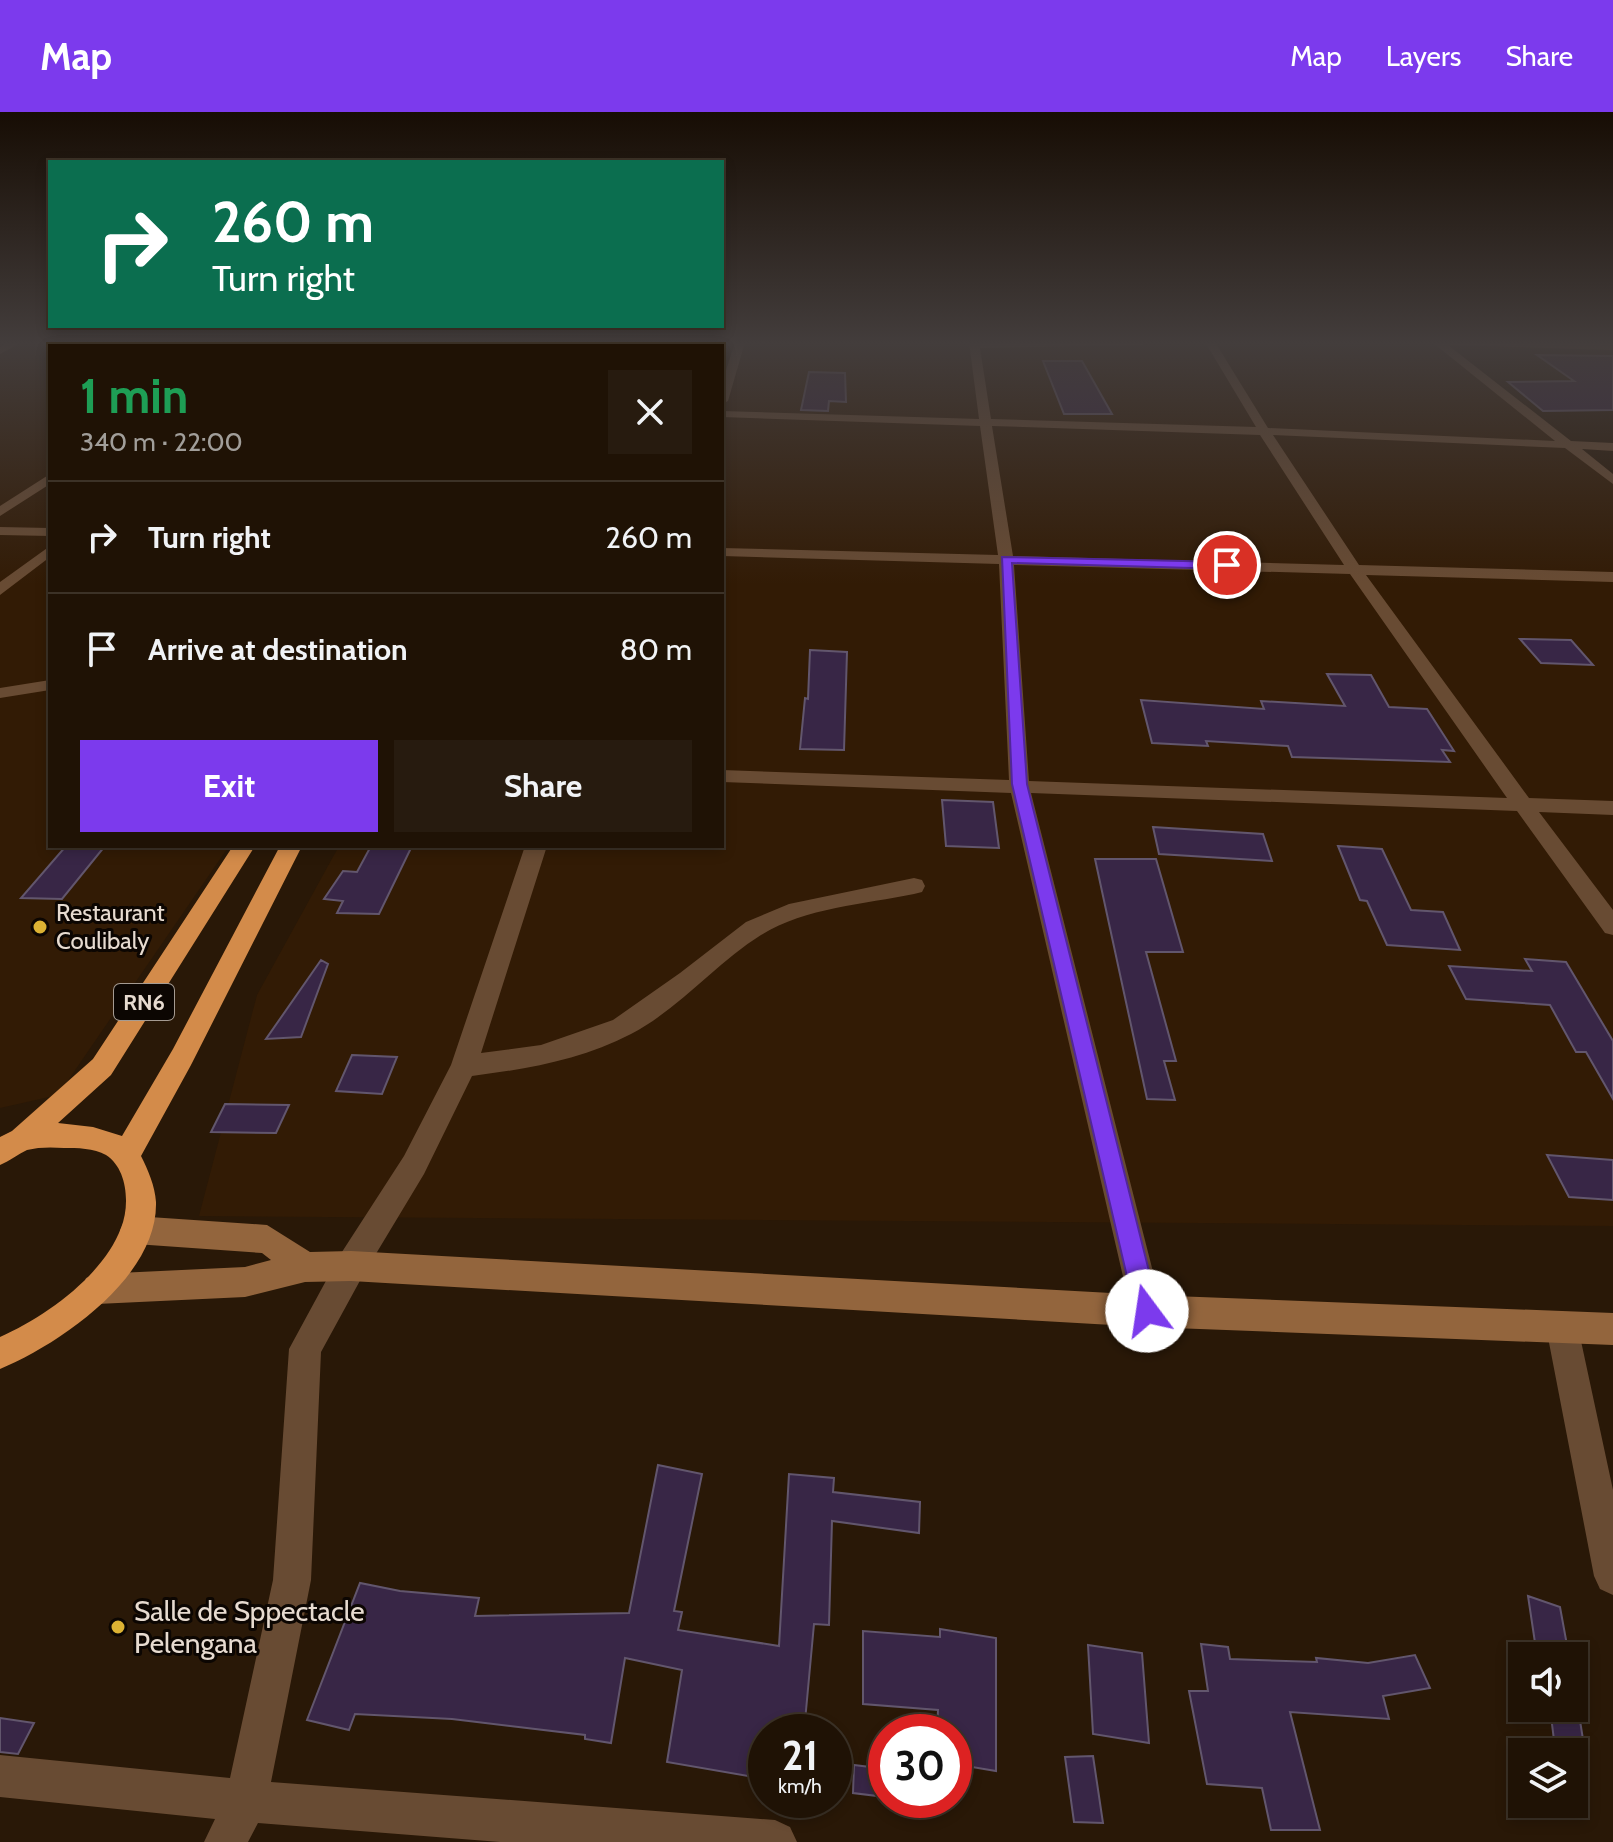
<!DOCTYPE html>
<html lang="en">
<head>
<meta charset="utf-8">
<style>
  body { margin:0; font-family:Cabin,sans-serif; background:#271b0f; color:#f1f3f6; height:100vh; display:flex; flex-direction:column; font-size:30px; white-space:nowrap }
  * { box-sizing:border-box; margin:0 }
  p { font-size:26px; color:#a19e9a }
  .icon { flex:none; width:44px; height:44px; fill:none; stroke:currentColor; stroke-width:2; stroke-linecap:round; stroke-linejoin:round }
  .map { position:relative; flex:1; overflow:hidden }
  .sheet { position:absolute; left:48px; top:232px; width:676px; height:504px; display:flex; flex-direction:column; background:#1f1205; border-radius:0px; box-shadow:0 4px 12px #0003,0 0 0 2px #3c3227 }
  .sheet>* { flex:none }
  .guide { position:absolute; left:48px; top:48px; width:676px; height:168px; border-radius:0px; box-shadow:0 4px 12px #0003,0 0 0 2px #3c3227; background:#0b6e4f; color:#fff; overflow:hidden }
  .buttons { position:absolute; left:1508px; top:1530px; display:grid; gap:16px }
  .buttons a { display:grid; place-items:center; width:80px; height:80px; border-radius:0px; background:#1f1205; box-shadow:0 4px 12px #0003,0 0 0 2px #3c3227; font-size:40px }
  .speed { position:absolute; left:748px; top:1602px; display:flex; gap:16px; font-size:40px; font-weight:700; text-align:center }
  .speed>* { display:grid; place-content:center; width:104px; height:104px; border-radius:50%; background:#1f1205; box-shadow:0 4px 12px #0003,0 0 0 2px #3c3227; line-height:1 }
  .speed small { font-size:20px; font-weight:400 }
  .speed .limit { border:12px solid #d22; background:#fff; color:#111 }
  .pin { position:absolute; display:grid; place-items:center; width:68px; height:68px; color:#fff; margin:-34px; border:4px solid #fff; border-radius:50%; box-shadow:0 2px 8px #0007 }
  .me { position:absolute; width:88px; margin:-44px; rotate:346deg; stroke-linejoin:round; filter:drop-shadow(0 0 6px #0008) }
  .turn { display:flex; align-items:center; gap:28px; height:168px; padding:0 32px; font-size:36px }
  .turn .icon { width:104px; height:104px; stroke-width:2.5 }
  .turn b { display:block; font-size:56px; line-height:68px }
  .round { display:grid; place-items:center; flex:none; width:84px; height:84px; border-radius:0px; background:#271b0f }
  .overview { display:flex; align-items:center; justify-content:space-between; height:136px; padding:0 32px }
  h1 { font-size:48px; font-weight:800; line-height:60px; color:#1e9e55 }
  .cta { display:flex; gap:16px; margin-top:auto; padding:16px 32px }
  .cta a { flex:1; height:92px; border-radius:0px; background:#7c3aed; color:#fff; font-size:32px; font-weight:800; line-height:92px; text-align:center }
  .cta a+a { background:#271b0f; color:#f1f3f6 }
  ul { padding:0; list-style:none }
  li { display:flex; align-items:center; gap:24px; height:112px; padding:0 32px; border-top:2px solid #3c3227 }
  li div { flex:1 }
  li b { display:block; font-size:30px }
  li em { font-style:normal }
  header { display:flex; align-items:center; gap:48px; box-sizing:border-box; height:112px; padding:0 40px; background:#7c3aed; color:#fff }
  header strong { font-size:38px }
  nav { display:flex; gap:44px; margin-inline-start:auto; font-size:28px }
  .map>svg:first-child { display:block }
  .built { fill:#321b05 }
  .building { fill:#382646; stroke:#62566d; stroke-width:2 }
  .lines { fill:none; stroke-linecap:round; stroke-linejoin:round }
  .street { fill:#684b33; fill-rule:evenodd }
  .secondary { fill:#93653d; fill-rule:evenodd }
  .highway { fill:#d38b4a; fill-rule:evenodd }
  .route { fill:#7c3aed; stroke:#51269a; stroke-width:2 }
  .poi-dot { fill:#dcb233; stroke:#0c0602; stroke-width:3 }
  .labels { text-anchor:middle; stroke-width:6; stroke-linejoin:round; paint-order:stroke }
  .shield { fill:#0c0602; stroke:#a59b92; stroke-width:2 }
  .shield-label { font-size:22px; font-weight:bold; fill:#e7dbd0 }
  .poi-label { font-size:24px; fill:#e7dbd0; stroke:#0c0602; text-anchor:start }
  .near-poi-label { font-size:28px; fill:#e7dbd0; stroke:#0c0602; text-anchor:start }
</style>
</head>
<body>
<header>
<strong>Map</strong>
<nav><a>Map</a><a>Layers</a><a>Share</a></nav>
</header>
<div class="map">
<svg width="1613" height="1730" viewBox="0 0 1613 1730">
  <rect width="100%" height="100%" fill="#291807"/>
  <path class="built" d="M0 230H575L573 234H50V734H229L58 983 0 996Z
    M616 230H1437L1613 368V1114L199 1104 257 883 339 734H722V234H613Z"/>
  <path class="building" d="M1537 243 1613 244V298L1543 299 1508 270 1574 269Z
    M1043 249H1082L1112 302H1064Z
    M809 260 845 261 846 290 829 289 828 299 801 298Z
    M1520 527 1571 528 1593 553 1541 551Z
    M810 538 847 540 844 638 800 637 805 586 808 587Z
    M1327 562 1371 563 1389 595 1427 597 1454 639 1442 638 1450 650 1292 645 1288 634 1206 629 1208 634 1152 631 1141 588 1264 597 1261 589 1345 594Z
    M942 688 993 690 999 736 946 734Z
    M1153 715 1263 722 1272 749 1159 742Z
    M66 734H105L62 787 21 786Z
    M371 734H412L379 802 337 801 343 789 324 787 343 759 357 760Z
    M1338 734 1382 737 1411 798 1443 800 1460 838 1387 833 1367 789 1360 788Z
    M1095 747H1156L1183 840H1146L1176 949H1164L1175 988 1147 987Z
    M1525 847 1566 850 1613 929V987L1586 940H1576L1550 893 1466 887 1449 854 1532 859Z
    M321 848 328 852 301 925 266 927Z
    M352 943 397 945 382 982 336 979Z
    M225 992 289 993 276 1021 211 1020Z
    M1547 1043 1613 1048V1088L1569 1085Z
    M658 1353 702 1362 674 1499 682 1500 678 1518 779 1534 789 1362 834 1366 833 1380 920 1390 919 1421 832 1409 829 1513 814 1512 804 1620H766V1667L667 1650 682 1558 625 1546 611 1631 585 1627V1623L452 1607 355 1602 349 1618 307 1608 360 1471 400 1479 479 1486 475 1504 629 1501Z
    M1528 1484 1560 1495 1569 1544H1537Z
    M940 1517 996 1526V1659L954 1652V1620H937L938 1598 863 1592V1519L940 1525Z
    M1201 1532 1228 1535 1230 1547 1317 1550 1316 1546 1368 1551 1415 1543 1430 1576 1383 1584 1389 1607 1290 1600 1320 1718H1271L1262 1676 1207 1672 1189 1579H1208Z
    M1088 1533 1142 1541 1149 1631 1093 1622Z
    M1550 1596H1578L1585 1640 1554 1628Z
    M0 1606 34 1611 18 1642 0 1640Z
    M1093 1644 1103 1711 1074 1710 1065 1645Z
    M854 1653 886 1657V1685L853 1681Z"/>
  <g class="lines">
    <path class="street" d="M9 230H22L0 242V235Z
      M238 230H250L246 234H234Z
      M309 230H320L316 234H305Z
      M735 230H745L728 289 722 292V271Z
      M969 230H1147L1142 233 980 236 991 307 1256 315 1205 230H1215L1268 316 1555 329 1432 230 1613 232V238L1448 233 1571 329 1613 331V339L1582 337 1613 362V372L1565 336 1273 323 1359 453 1613 460V470L1366 463 1529 686 1613 689V703L1539 700 1613 798V823L1605 821 1517 699 1031 681 1163 1199 1158 1210 1147 1215 1136 1210 1131 1199 1011 681 722 670V658L1009 668 999 452 722 444V436L998 443 980 314 722 305V299L979 307ZM992 314 1260 323 1344 453 1013 444ZM1014 453 1350 462 1507 686 1029 669Z
      M50 362V372L0 404V394Z
      M0 415 50 416V424L0 423Z
      M50 434V445L0 483V470Z
      M50 568V578L0 586V576Z
      M525 734H547L481 941 541 933 613 908 680 861 746 810 789 792 914 766 922 768 925 774 922 780 914 782C865 792 804 796 761 823 716 851 679 897 631 922 582 948 526 957 472 964L424 1062 362 1165 321 1240 311 1468 271 1670 775 1708 790 1715 797 1730H500L258 1711 248 1730H204L215 1707 0 1685V1643L230 1666 273 1468 289 1237 340 1143 404 1044 451 953Z
      M1562 1199 1573 1204 1578 1215 1613 1378V1483L1600 1477 1594 1464 1546 1215 1551 1204Z"/>
    <path class="secondary" d="M135 1104 267 1113 310 1140 351 1139 1147 1183 1613 1201V1233L1147 1215 351 1169 305 1170 245 1185 97 1192 86 1188 82 1177 86 1166 97 1162 245 1155 271 1148 262 1141 135 1132 125 1128 120 1118 125 1108Z"/>
    <path class="highway" d="M566 230H576L574 234H564Z
      M233 734H255L111 963 58 1011 93 1015 122 1024 173 937 280 734H302L191 953 141 1044C148 1058 155 1074 156 1090 158 1165 60 1232 0 1257V1225C45 1205 103 1164 121 1116 130 1094 128 1057 106 1043 94 1036 77 1036 64 1036 52 1035 38 1035 27 1038 18 1042 10 1049 0 1053V1025L12 1019 93 947Z"/>
  </g>
  <linearGradient id="sky" x2="0" y2="1"><stop stop-color="#170d04"/><stop offset="0.49" stop-color="#433d3c"/><stop offset="1" stop-color="#433d3c" stop-opacity="0"/></linearGradient>
  <rect width="1613" height="472" fill="url(#sky)"/>
  <path class="route" d="M1002 445 1227 450 1233 453 1227 457 1012 451 1027 672 1159 1199 1156 1208 1147 1211 1139 1208 1135 1199 1012 672Z"/>
  <g class="poi-dot">
    <circle cx="40" cy="815" r="8"/>
    <circle cx="118" cy="1515" r="8"/>
  </g>
  <g class="labels">
    <rect class="shield" x="114" y="872" width="60" height="36" rx="6"/>
    <g class="shield-label">
      <text x="144" y="898">RN6</text>
    </g>
    <g class="poi-label">
      <text x="56" y="809">Restaurant<tspan x="56" dy="28">Coulibaly</tspan></text>
    </g>
    <g class="near-poi-label">
      <text x="134" y="1509">Salle de Sppectacle<tspan x="134" dy="32">Pelengana</tspan></text>
    </g>
  </g>
</svg>
<div class="buttons">
<a><svg class="icon" aria-label="sound" viewBox="0 0 24 24"><path d="M4 9h4l5-4v14l-5-4H4zM17 9q2 3 0 6"/></svg></a>
<a><svg class="icon" aria-label="layers" viewBox="0 0 24 24"><path d="M12 4l9 5-9 5-9-5zM3 14l9 5 9-5"/></svg></a>
</div>
<div class="speed"><div>21<small>km/h</small></div><div class="limit">30</div></div>
<div class="pin" style="left:1227px;top:453px;background:#d93025"><svg class="icon" aria-label="arrive" viewBox="0 0 24 24"><path d="M6 21V4h12l-3 4 3 4H6"/></svg></div>
<svg class="me" style="left:1147px;top:1199px" viewBox="-20 -20 40 40"><circle r="19" fill="#fff"/><path d="M0-13L10 11 0 6-10 11z" fill="#7c3aed"/></svg>
<div class="guide">
<div class="turn"><svg class="icon" aria-label="right" viewBox="0 0 24 24"><path d="M7 20v-9h11M14 6l5 5-5 5"/></svg><div><b>260 m</b>Turn right</div></div>
</div>
<section class="sheet">
<div class="overview"><div><h1>1 min</h1><p>340 m · 22:00</p></div><a class="round"><svg class="icon" aria-label="close" viewBox="0 0 24 24"><path d="M6 6l12 12M18 6L6 18"/></svg></a></div>
<ul>
<li><svg class="icon" aria-label="right" viewBox="0 0 24 24"><path d="M7 20v-9h11M14 6l5 5-5 5"/></svg><div><b>Turn right</b></div><em>260 m</em></li>
<li><svg class="icon" aria-label="arrive" viewBox="0 0 24 24"><path d="M6 21V4h12l-3 4 3 4H6"/></svg><div><b>Arrive at destination</b></div><em>80 m</em></li>
</ul>
<div class="cta"><a>Exit</a><a>Share</a></div>
</section>
</div>
</body>
</html>
